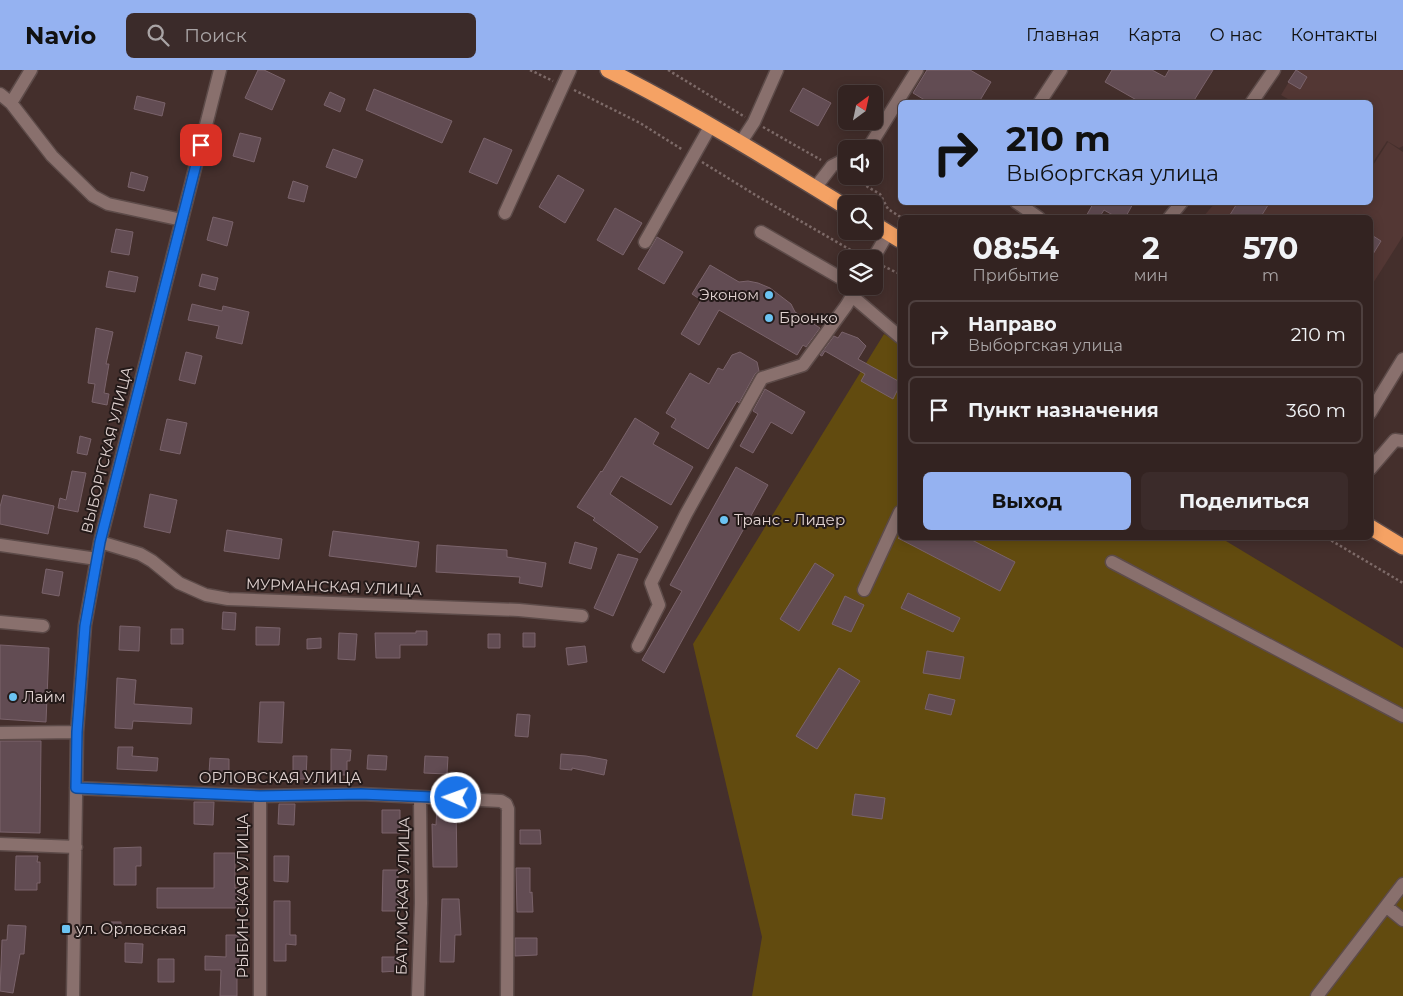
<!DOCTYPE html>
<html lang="ru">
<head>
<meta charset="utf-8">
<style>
  body { margin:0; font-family:Montserrat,sans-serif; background:#3b2b2a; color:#f1f3f6; height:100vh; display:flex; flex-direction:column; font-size:19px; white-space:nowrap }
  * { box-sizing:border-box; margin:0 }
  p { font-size:16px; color:#a9a4a5 }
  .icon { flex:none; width:28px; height:28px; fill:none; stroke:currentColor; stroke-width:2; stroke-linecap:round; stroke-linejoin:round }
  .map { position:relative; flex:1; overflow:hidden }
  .details { position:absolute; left:898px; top:145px; width:475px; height:325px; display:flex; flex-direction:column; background:#332321; border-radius:8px; box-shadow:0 2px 12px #0003,0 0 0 1px #4e403f }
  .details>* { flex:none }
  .hud { position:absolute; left:898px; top:30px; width:475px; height:105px; border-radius:8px; box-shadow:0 2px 12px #0003,0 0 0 1px #4e403f; background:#95b2f1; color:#111; overflow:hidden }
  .needle { width:32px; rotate:33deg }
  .controls { position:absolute; left:838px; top:15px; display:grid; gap:10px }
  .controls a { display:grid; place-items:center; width:45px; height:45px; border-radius:8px; background:#332321; box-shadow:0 2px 12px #0003,0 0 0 1px #4e403f; font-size:25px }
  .pin { position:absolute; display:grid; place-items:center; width:42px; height:42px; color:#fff; margin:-21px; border-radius:10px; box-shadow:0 2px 8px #0006 }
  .me { position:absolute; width:55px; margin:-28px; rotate:272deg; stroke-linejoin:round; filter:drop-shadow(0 0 4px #0008) }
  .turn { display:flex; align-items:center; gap:18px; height:105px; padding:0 25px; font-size:22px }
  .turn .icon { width:65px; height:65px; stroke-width:2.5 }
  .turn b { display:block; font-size:35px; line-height:42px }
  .eta { display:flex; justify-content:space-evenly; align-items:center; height:85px; text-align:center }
  .eta b { font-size:30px; font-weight:700; line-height:35px }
  .primary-button { display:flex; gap:10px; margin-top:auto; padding:10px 25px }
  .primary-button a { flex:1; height:58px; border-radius:8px; background:#95b2f1; color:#111; font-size:20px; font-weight:700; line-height:58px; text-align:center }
  .primary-button a+a { background:#3b2b2a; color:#f1f3f6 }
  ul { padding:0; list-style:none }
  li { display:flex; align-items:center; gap:15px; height:68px; margin:0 10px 8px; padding:0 15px; border:2px solid #4e403f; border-radius:8px }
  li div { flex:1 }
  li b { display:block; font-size:19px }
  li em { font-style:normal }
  header { display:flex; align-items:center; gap:30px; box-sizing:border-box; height:70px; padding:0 25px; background:#95b2f1; color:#111 }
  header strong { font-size:24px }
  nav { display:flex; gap:28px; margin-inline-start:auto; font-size:18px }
  .search { width:350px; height:45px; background:#3b2b2a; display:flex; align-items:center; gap:12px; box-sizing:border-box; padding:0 18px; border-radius:8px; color:#a9a4a5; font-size:19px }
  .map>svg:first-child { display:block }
  .built { fill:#533734 }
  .green { fill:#624b0f }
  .building { fill:#624c53; stroke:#7a636b }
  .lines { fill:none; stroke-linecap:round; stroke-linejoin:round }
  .minor-casing { stroke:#5d4b49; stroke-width:15 }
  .highway-casing { stroke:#5d4b49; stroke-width:18 }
  .path { stroke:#7d6a68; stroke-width:2.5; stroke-dasharray:2.5 2.5; stroke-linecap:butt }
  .minor { stroke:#89706d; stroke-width:12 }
  .highway { stroke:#f5a264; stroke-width:15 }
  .route-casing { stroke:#114b97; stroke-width:12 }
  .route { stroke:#1a73e8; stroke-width:9 }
  .poi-dot { fill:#6bc3f2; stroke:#241a19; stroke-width:2 }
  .labels { text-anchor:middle; stroke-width:4; stroke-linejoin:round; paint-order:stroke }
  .poi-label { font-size:15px; fill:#e0d2d0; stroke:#241a19; text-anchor:start }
  .street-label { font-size:15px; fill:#e0d2d0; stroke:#241a19 }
</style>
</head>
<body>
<header>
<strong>Navio</strong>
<div class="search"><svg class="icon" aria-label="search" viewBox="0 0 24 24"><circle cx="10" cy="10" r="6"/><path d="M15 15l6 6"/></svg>Поиск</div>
<nav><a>Главная</a><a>Карта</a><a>О нас</a><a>Контакты</a></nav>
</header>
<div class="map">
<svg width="1403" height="926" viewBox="0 0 1403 926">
  <rect width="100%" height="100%" fill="#442f2c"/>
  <path class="built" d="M1296 0H1403V76L1399 78 1387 71 1370 97V32H1293L1281 25Z
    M1388 72 1403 82V166L1370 218V148H1202L1215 133 1370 132V100Z"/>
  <path class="green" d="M884 264 900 274V468H1221L1403 578V926H752L762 867 693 574Z"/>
  <path class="building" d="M258 0H264L285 10 272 40 245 28Z
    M927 0H970L991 12 979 32H928L913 23Z
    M1112 0H1152L1165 7 1169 0H1213L1193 32H1140L1105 12Z
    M1296 0 1307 7 1300 19 1288 12Z
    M803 18 831 33 818 56 790 41Z
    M374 19 452 51 442 73 366 40Z
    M330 22 345 29 340 42 324 35Z
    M137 26 165 33 162 46 134 39Z
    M240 63 261 68 254 92 233 86Z
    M484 68 512 80 497 114 469 102Z
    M333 79 363 90 356 108 326 97Z
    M131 102 148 107 144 121 128 117Z
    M558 105 584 120 565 153 539 137Z
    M293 111 308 116 304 132 288 128Z
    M1091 132H1134L1125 148H1118L1104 140 1099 148H1085L1093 134Z
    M1238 132H1270L1260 148H1228Z
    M615 138 642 153 623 185 597 170Z
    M213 147 233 152 227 176 207 170Z
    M116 159 133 162 129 185 111 182Z
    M1370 164 1381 171 1370 189Z
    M657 167 683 182 664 214 638 199Z
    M710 195 739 212 748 211 758 213 770 218 791 234 795 242 820 258 806 277 803 275 797 285 719 240 699 275 681 264 701 230 692 224Z
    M109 201 138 207 135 222 106 217Z
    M202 204 218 208 215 220 199 216Z
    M192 234 222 241 223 236 249 242 242 274 216 268 219 256 188 250Z
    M96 258 113 262 106 294H109L104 323 109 324 107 335 92 332 95 314 88 313Z
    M842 262 858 268 866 276 858 289 900 312V315L893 329 861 311 865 304 825 281 822 286 820 285 834 266 838 268Z
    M186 282 202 286 195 314 179 310Z
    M740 282 757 292 759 301 755 304 739 333 737 331 708 379 671 357 676 349 666 343 690 303 709 314 718 298 723 300 732 285Z
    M765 319 805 342 792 364 771 352 753 383 740 376 758 344 753 341Z
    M635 348 659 363 653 374 693 397 671 435 621 406 610 424 658 457 640 483 593 450 595 448 577 437 601 401 602 402Z
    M167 349 187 353 180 384 160 380Z
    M80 366 91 369 87 385 77 383Z
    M736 397 768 415 664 603 642 590 682 521 670 515Z
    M72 401 86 403 78 442 58 438 60 428 66 430Z
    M150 424 177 430 170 463 144 457Z
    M3 425 54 436 48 464 0 454V437Z
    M227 460 282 469 279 489 224 481Z
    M333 461 419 472 416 497 329 486Z
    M898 468H968L1015 492 1000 521Z
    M575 472 597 478 591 499 569 493Z
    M437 475 507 480V487L546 493 542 517 519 513 520 507 436 502Z
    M618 484 638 489 613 546 594 538Z
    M815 493 834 505 799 561 780 549Z
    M46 499 63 502 59 526 42 523Z
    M908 523 960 548 953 562 901 538Z
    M845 526 864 535 851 562 832 554Z
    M223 542 236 543 235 560 222 559Z
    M120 556 140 557 139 581 119 580Z
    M256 557 280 558 279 575H256Z
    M171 559H183V574H171Z
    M416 561H427V575H400V588H376L375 563H416Z
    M339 563 357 564 355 590 338 589Z
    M523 563H535V577H523Z
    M488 564H500V578H488Z
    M321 568V578L307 579V569Z
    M0 575 49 578 46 652 0 649Z
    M585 576 587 592 568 595 566 578Z
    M927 581 964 587 960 609 923 603Z
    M839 598 860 611 817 679 796 666Z
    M117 608 136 610 134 634 192 638 191 654 133 651 132 659 115 658Z
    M929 624 955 630 951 645 925 639Z
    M260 632H284L282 673 258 672Z
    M517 644 530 645 528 667 515 666Z
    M0 671H41L40 763 0 762Z
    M118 677H133L132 686 158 688 157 701 117 699Z
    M331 679 351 680 350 691H347V705H331Z
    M561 684 586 686 607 690 604 705 572 698V700L560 699Z
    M368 685 387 686 386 700 367 699Z
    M293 686H307L306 709H293Z
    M425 686 448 687 447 704 424 703Z
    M210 688 229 689V703H209Z
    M855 724 885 728 882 749 852 745Z
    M194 732H214L213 755 194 754Z
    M279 734H295L294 755 278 754Z
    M437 737H456L457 797H433L432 754 436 755Z
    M382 740H400V763H382Z
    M520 760H540L541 774H520Z
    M141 777V796H136V815H114V778Z
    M214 783H235V818H239V838H157V818H214Z
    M16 786H38L37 792H40V813H37V820H15Z
    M274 786H289L288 812 274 811Z
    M516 798H530V823L532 822 533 842H517Z
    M383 800H398V841H382Z
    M442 829H459L461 865H455L454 892H440Z
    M274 831H290V865H296V875L286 874V891H274Z
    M111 852H121V864H111Z
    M8 855 26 856 24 884H20L13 923 0 921 2 870H7Z
    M226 865H246L245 901H237V926H220L221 900H205V886L226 887Z
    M515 868H537V885L515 886Z
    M125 873 143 874 142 893 125 892Z
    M382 887H398V901L382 902Z
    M158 889H174V912H158Z"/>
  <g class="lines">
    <defs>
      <path id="minor" d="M0 24 11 33 52 86 93 126 108 134 182 150
        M1040 32 1061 0
        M1252 32 1274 0
        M11 33 31 0
        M741 72 754 52 777 0
        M866 79 869 77 917 0
        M815 118 832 96 846 89
        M1016 132 1039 148
        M505 143 570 0
        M1169 148 1182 132
        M761 162 846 211
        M645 172 711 55
        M873 189 888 163
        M852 226 900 267
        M1370 343 1403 289
        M1370 399 1395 370 1403 371
        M100 472 140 484 152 491 179 513 206 525 228 529 519 540 582 546
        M0 475 97 489
        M1112 492 1403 646
        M864 520 900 442
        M0 552 43 556
        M638 576 659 535 651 513 686 444 762 308 803 295 846 236 858 216
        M0 663 77 662
        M76 718 260 726 361 724 501 731 506 734 508 739 507 926
        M260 726V926
        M0 774 76 777
        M1387 837 1403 850
        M73 926 77 662 85 555 100 472 220 0
        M418 926 421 833 420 727
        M1317 926 1403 814"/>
      <path id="highway" d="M608 0C690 41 768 89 846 137
        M874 154 900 170
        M1370 457 1403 477"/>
    </defs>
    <use href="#minor" class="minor-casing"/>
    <use href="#highway" class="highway-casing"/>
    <path class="path" d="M530 0 553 11
      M668 0 745 47
      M574 20 640 53 683 80
      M763 57 821 90
      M702 92 757 126 861 186
      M849 106 880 124 888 139 902 148
      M883 196 900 204
      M1327 468 1403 513"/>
    <use href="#minor" class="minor"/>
    <use href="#highway" class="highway"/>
  </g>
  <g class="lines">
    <defs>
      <path id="route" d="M201 75 100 472 85 556 77 662 76 718 260 726 361 724 456 728"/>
    </defs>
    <use href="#route" class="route-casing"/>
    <use href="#route" class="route"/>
  </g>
  <g class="poi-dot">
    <circle cx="769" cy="225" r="5"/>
    <circle cx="769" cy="248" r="5"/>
    <circle cx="724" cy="450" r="5"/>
    <circle cx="13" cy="627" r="5"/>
    <rect x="61" y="854" width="10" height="10" rx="2.5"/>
  </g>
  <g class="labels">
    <g class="poi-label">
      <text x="759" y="230" text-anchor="end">Эконом</text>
      <text x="779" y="253">Бронко</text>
      <text x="734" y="455">Транс - Лидер</text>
      <text x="23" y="632">Лайм</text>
      <text x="76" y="864">ул. Орловская</text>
    </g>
    <g class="street-label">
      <text transform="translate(107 380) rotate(-76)" y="5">ВЫБОРГСКАЯ УЛИЦА</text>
      <text transform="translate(334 517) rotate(2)" y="5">МУРМАНСКАЯ УЛИЦА</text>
      <text x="280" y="713">ОРЛОВСКАЯ УЛИЦА</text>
      <text transform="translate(243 826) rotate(-90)" y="5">РЫБИНСКАЯ УЛИЦА</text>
      <text transform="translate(403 826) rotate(-89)" y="5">БАТУМСКАЯ УЛИЦА</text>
    </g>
  </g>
</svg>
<div class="controls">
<a><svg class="needle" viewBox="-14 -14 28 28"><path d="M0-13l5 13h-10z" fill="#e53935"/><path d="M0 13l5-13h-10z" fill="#a9a4a5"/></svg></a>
<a><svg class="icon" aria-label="sound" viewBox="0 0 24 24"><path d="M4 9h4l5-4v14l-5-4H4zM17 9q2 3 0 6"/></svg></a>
<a><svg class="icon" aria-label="search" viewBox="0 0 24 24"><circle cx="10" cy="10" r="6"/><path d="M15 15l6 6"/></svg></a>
<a><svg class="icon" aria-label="layers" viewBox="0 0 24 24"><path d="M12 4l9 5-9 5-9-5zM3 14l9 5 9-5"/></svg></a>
</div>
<div class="pin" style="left:201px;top:75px;background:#d93025"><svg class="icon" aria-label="arrive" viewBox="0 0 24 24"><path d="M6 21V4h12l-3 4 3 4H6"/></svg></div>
<svg class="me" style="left:456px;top:728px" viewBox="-20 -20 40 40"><circle r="17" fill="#1a73e8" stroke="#fff" stroke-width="3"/><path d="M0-11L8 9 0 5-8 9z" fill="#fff"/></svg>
<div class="hud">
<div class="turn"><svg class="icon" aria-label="right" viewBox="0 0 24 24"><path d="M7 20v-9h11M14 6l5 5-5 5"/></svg><div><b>210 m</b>Выборгская улица</div></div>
</div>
<section class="details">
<div class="eta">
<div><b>08:54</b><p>Прибытие</p></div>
<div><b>2</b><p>мин</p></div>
<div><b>570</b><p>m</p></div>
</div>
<ul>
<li><svg class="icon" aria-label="right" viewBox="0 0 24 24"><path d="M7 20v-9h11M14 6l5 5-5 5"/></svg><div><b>Направо</b><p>Выборгская улица</p></div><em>210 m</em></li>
<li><svg class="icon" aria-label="arrive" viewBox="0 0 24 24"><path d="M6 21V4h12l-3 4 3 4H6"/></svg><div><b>Пункт назначения</b></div><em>360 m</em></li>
</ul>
<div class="primary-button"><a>Выход</a><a>Поделиться</a></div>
</section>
</div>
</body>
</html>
